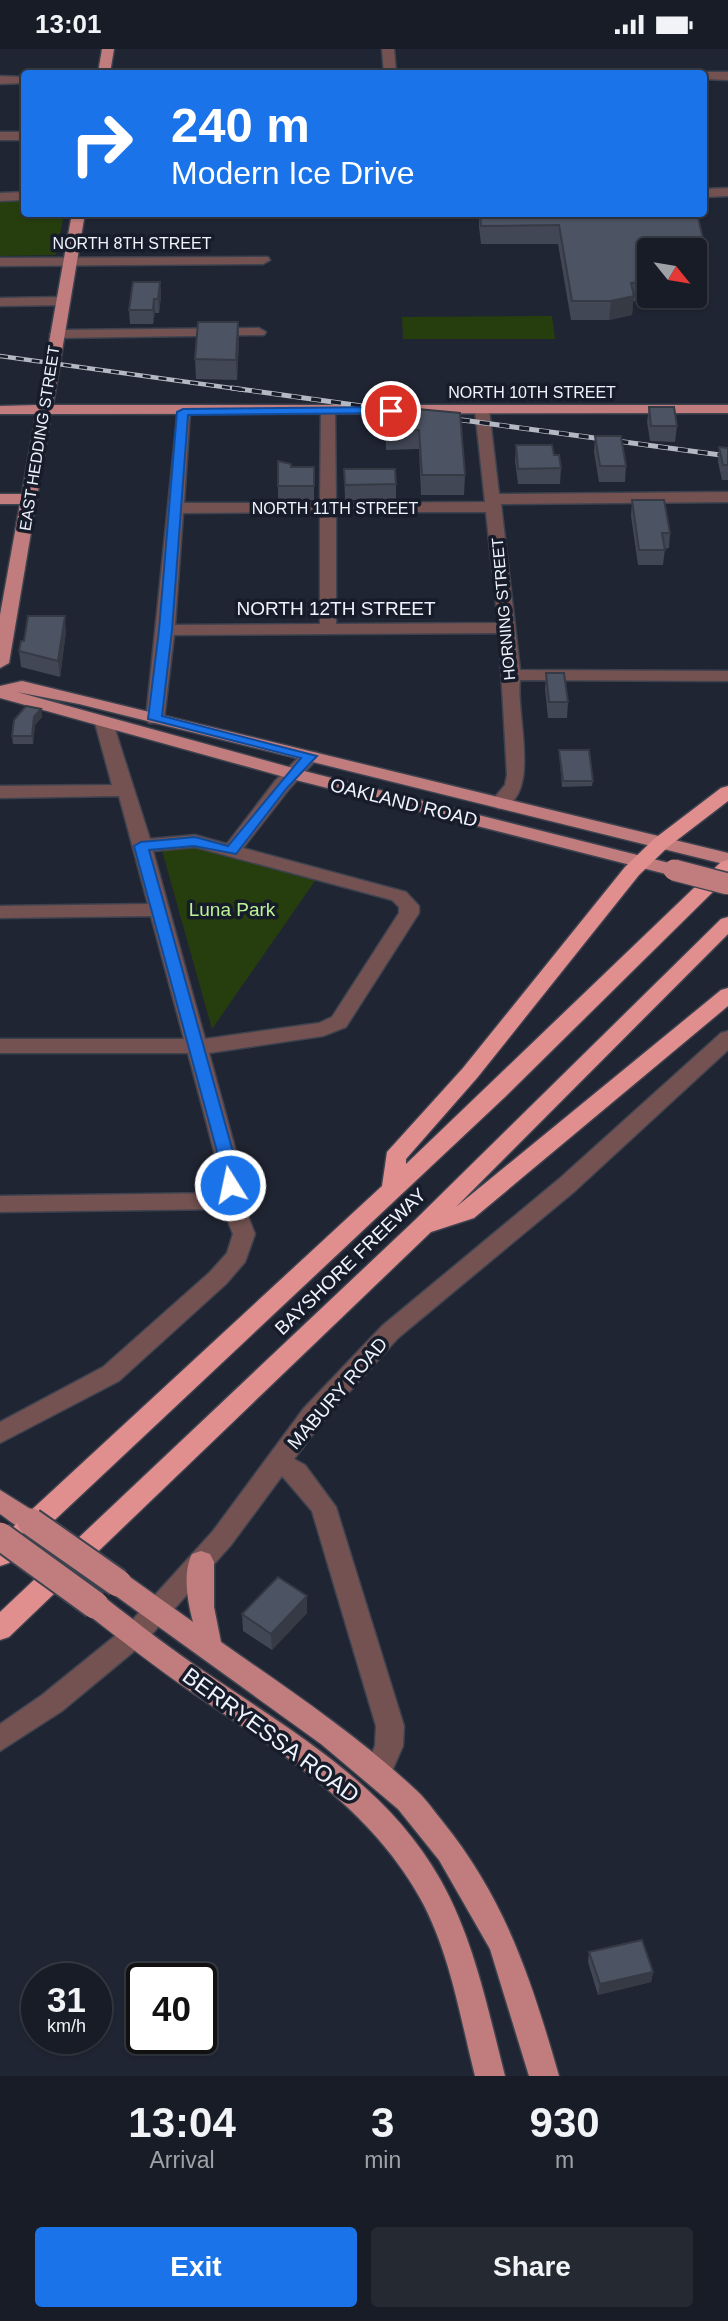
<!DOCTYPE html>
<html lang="en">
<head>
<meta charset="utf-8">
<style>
  body { margin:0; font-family:Arial,sans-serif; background:#252932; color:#f1f3f6; height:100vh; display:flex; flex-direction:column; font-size:26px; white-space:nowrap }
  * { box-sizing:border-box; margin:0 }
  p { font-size:23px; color:#9fa1a7 }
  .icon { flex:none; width:38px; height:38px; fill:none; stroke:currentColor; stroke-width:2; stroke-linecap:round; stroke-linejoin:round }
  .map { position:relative; height:2027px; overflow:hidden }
  .side { display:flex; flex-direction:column; background:#181c26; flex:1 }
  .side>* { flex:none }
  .banner { position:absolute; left:21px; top:21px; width:686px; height:147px; border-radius:7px; box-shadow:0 2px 5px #0004,0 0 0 2px #363a43; background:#1a73e8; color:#fff; overflow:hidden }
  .needle { width:46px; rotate:120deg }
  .tools { position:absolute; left:637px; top:189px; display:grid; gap:14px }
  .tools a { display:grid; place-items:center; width:70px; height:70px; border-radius:7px; background:#181c26; box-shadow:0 2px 5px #0004,0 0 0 2px #363a43; font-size:35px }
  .speed { position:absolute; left:21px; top:1914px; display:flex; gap:14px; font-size:35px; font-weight:700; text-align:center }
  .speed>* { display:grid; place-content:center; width:91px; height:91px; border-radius:50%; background:#181c26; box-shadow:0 2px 5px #0004,0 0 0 2px #363a43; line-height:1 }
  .speed small { font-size:18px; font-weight:400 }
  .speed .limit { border:4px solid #111; border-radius:10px; background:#fff; color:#111 }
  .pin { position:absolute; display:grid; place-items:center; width:60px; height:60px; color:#fff; margin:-30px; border:4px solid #fff; border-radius:50%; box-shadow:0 2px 7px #0007 }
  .me { position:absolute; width:77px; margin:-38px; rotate:350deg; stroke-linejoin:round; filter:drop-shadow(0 0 5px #0008) }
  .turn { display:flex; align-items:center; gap:24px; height:147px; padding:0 35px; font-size:32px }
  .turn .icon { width:91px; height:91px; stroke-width:2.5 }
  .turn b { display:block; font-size:49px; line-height:60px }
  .eta { display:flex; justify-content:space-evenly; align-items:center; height:119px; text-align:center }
  .eta b { font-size:42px; font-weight:700; line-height:49px }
  .action { display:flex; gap:14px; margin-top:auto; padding:14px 35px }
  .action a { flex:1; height:80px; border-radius:7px; background:#1a73e8; color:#fff; font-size:28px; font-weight:700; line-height:80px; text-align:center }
  .action a+a { background:#252932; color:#f1f3f6 }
  .status { display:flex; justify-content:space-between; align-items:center; height:49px; padding:0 35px; background:#181c26; direction:ltr }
  .status svg { height:19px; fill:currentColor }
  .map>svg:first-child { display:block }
  .green { fill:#263e0d }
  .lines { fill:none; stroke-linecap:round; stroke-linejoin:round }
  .minor-casing { stroke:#3d424f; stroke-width:3 }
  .major-casing { stroke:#3d424f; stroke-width:3 }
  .highway-casing { stroke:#3d424f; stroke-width:3 }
  .minor { fill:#745252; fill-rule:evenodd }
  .major { fill:#c17d7d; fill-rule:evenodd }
  .highway { fill:#e08e8e; fill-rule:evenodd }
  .rail-far1-casing { stroke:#b4b8c3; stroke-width:4.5 }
  .rail-casing { stroke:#b4b8c3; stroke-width:5 }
  .rail-far1 { stroke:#161c29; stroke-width:2.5; stroke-dasharray:8; stroke-linecap:butt }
  .rail { stroke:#161c29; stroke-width:3.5; stroke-dasharray:10; stroke-linecap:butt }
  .major-bridge-far1-casing { stroke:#3d424f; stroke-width:24; stroke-linecap:butt }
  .major-bridge-casing { stroke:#3d424f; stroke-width:31; stroke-linecap:butt }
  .major-bridge-far1 { stroke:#c17d7d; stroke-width:21 }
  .major-bridge { stroke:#c17d7d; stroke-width:27 }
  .wall { fill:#414754 }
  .shaded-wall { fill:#353a45 }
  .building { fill:#4c5362; stroke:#353a45; stroke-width:2 }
  .route { fill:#1a73e8; stroke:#114b97; stroke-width:2 }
  .labels { text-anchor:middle; stroke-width:7; stroke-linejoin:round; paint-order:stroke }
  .far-street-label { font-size:16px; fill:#eff3fd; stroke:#161c29 }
  .street-label { font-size:19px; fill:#eff3fd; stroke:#161c29 }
  .park-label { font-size:19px; fill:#bef094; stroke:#161c29 }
  .near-street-label { font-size:23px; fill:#eff3fd; stroke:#161c29 }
</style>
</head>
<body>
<div class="status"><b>13:01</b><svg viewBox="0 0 49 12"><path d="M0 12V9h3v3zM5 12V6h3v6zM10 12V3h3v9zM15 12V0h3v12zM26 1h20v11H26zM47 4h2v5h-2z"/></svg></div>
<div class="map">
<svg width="728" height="2027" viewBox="0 0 728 2027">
  <rect width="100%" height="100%" fill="#202533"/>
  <path class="green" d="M24 151V164L64 165 56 206 0 207V152Z
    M552 267 555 290H403L402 268Z
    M185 795 317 829 212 980 161 798Z"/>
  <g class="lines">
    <defs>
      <path id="minor" d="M382 0H394L396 24H384Z
        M704 23H728V31L704 30V24H700Z
        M0 27 24 28V34L0 35Z
        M0 83H24V91H0Z
        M728 139V147L704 148V140Z
        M24 143V151L0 152V144Z
        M268 208 270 211 263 215 0 217V209Z
        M0 249 63 248 70 252 63 256 0 257Z
        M259 279 266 283 264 286 57 289 50 285 57 281Z
        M482 357 489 361 499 445 728 443V453L501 455 520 621 728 622V632L520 631C515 664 543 749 499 760L490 754 505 736 507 726 499 584 174 586 164 670 161 674H149L146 670 178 360H188L190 363 184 454H320L321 363 328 359 335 363 336 454 485 453 475 361ZM320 463V575L175 576 183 464ZM336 463H486L498 574 336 575Z
        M104 669 113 674 150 790 195 786 227 795 275 732 304 703H316L319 707 316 711 289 740 243 799 406 843 419 857V864L346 978 323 987 209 1004 241 1121 242 1152 255 1185 245 1213 226 1235 119 1332 0 1394V1373L103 1318 210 1223 227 1204 233 1185 223 1160 0 1163V1147L220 1144 219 1121 188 1004H0V990H184L151 867 0 869V857L148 855 119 747 0 749V737L112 736 95 674ZM195 798 392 851 399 858V864L332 968 319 974 205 990 153 802Z
        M728 982V1001L575 1142 398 1289 322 1373 294 1410 305 1416 336 1458 404 1677 403 1697 388 1731 378 1734 368 1731 364 1722 375 1697 376 1677 312 1462 282 1427 231 1496 144 1594 62 1662 0 1702V1675L42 1646 126 1578 213 1482 304 1359 382 1277 559 1130 721 984Z"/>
      <path id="major" d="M102 0H114L110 24H98Z
        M72 164H85L53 356H728V364L51 365 9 614 0 619V566L20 455H0V445H22L36 365H0V357L38 356Z
        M22 632 728 804V816L79 655 17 643 300 721 681 817 684 821 674 827 288 729 0 649V637Z
        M0 1441 40 1466 44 1473 40 1480C24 1486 13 1474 0 1465Z
        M201 1502 210 1505 214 1513V1558L221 1593C288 1640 356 1685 416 1741 426 1750 434 1762 443 1773 506 1851 532 1933 559 2027H529L490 1900 439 1811 398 1760 321 1695 109 1542 105 1534 109 1526 118 1523 127 1526 193 1573C188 1554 182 1525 192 1505Z
        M95 1545 104 1548C139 1575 174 1603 211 1627 297 1685 388 1738 440 1830 474 1890 488 1961 505 2027H475C460 1968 450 1903 420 1849 368 1756 278 1702 193 1644 156 1619 121 1591 86 1564L82 1556 86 1548Z"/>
      <path id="highway" d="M728 737V752L668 798 639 826 477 1029 406 1110V1115L721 813 728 811V828L505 1048 9 1514 0 1517V1490L382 1137 387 1103 463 1019 625 818 654 790 721 739Z
        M728 868V885L456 1158 721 941 728 939V957L474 1169 431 1183 9 1588 0 1591V1563L415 1171 721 870Z"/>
    </defs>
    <use href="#minor" class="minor-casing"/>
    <use href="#major" class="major-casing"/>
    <use href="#highway" class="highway-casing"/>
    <use href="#minor" class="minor"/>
    <use href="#major" class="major"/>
    <use href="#highway" class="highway"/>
    <defs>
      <path id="rail-far1" d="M0 307 245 341"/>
      <path id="rail" d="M232 339 405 363
        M440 368 728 407"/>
    </defs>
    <use href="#rail-far1" class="rail-far1-casing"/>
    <use href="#rail" class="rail-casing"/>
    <use href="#rail-far1" class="rail-far1"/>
    <use href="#rail" class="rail"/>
    <defs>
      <path id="major-bridge-far1" d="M674 821 728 835"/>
      <path id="major-bridge" d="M31 1473 118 1534
        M0 1487 95 1556"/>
    </defs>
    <use href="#major-bridge-far1" class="major-bridge-far1-casing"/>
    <use href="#major-bridge" class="major-bridge-casing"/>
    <use href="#major-bridge-far1" class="major-bridge-far1"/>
    <use href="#major-bridge" class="major-bridge"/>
  </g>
  <path class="wall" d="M479 164H697L704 194 703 212H695V201H649V247H675L667 252H633L632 266 609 271H571L558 195H481L479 178Z
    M160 233 161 247 159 264H155L153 275H130L129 261Z
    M238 273 239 292 237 331 196 330 195 310Z
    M385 357 460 364 465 426 464 446H421L419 400 386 401Z
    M649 358 677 377 675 393 650 392 647 373Z
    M595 387 626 417 625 433H599L594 403Z
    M516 396 554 406 561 419 560 435H518L515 412Z
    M719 398 728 399V431H722L718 413Z
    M314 418V451H278V437Z
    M344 420 396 435V451H345Z
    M632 451 670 484 669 499 665 500 663 516H638L631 467Z
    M66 583 60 628 21 618 19 602 24 592Z
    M546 624 568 653 567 669H548L545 640Z
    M41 660 42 668 35 676 33 695H13L12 687Z
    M559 701 593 732 592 737 562 738Z
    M307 1564 272 1601 243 1582 242 1565Z
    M589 1903 653 1923 651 1933 598 1946 588 1913Z"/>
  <path class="shaded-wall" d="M160 233 161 247 159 264 158 250Z
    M634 247 632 266 609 271 611 252Z
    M668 247H675L667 252Z
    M154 250 155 264 153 275V261Z
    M238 273 239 292 237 331 236 311Z
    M65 567 66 583 60 628 58 612Z
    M41 660 42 668 35 676 33 695 32 687 34 668Z
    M307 1547V1564L272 1601 271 1585Z
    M653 1923 651 1933 598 1946 600 1935Z"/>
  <path class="building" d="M480 164H697L704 194H693L694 198H688L689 201H649V233L631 234 634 247 611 252H572L559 176 481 177Z
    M133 233H160L158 250H154L153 261H129Z
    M198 273H238L236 311 195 310Z
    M385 357 460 364 465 426H422L419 381H386Z
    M649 358H674L677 377H651Z
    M595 387H621L626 417H600Z
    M516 396H552L554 406H559L561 419 518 420Z
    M719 398 728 399V416H723Z
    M278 412 291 415V418H314V437H278Z
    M344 420H395L396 435 345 436Z
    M632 451H664L670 484H662L665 501H639Z
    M28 567H65L58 612 19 602 21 592H24Z
    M546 624H564L568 653H549Z
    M26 657 41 660 34 668 32 687H12L14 671Z
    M559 701H589L593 732H563Z
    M278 1528 307 1547 271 1585 242 1565Z
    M642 1891 653 1923 600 1935 589 1903Z"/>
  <path class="route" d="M391 358 397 362 395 364 188 366 172 581 162 667 317 707 287 739 236 805 194 797 149 801 238 1121 239 1136 230 1142 222 1136V1121L134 797 141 793 195 788 228 797 301 709 148 670 159 581 177 363 183 360Z"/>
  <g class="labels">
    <g class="far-street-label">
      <text x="132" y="200">NORTH 8TH STREET</text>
      <text x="532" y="349">NORTH 10TH STREET</text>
      <text transform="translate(39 389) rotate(-81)" y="6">EAST HEDDING STREET</text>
      <text x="335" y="465">NORTH 11TH STREET</text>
      <text transform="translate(503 560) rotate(-95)" y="6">HORNING STREET</text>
    </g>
    <g class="street-label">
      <text x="336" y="566">NORTH 12TH STREET</text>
      <text transform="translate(404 753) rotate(14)" y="7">OAKLAND ROAD</text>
      <text transform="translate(350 1212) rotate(-44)" y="7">BAYSHORE FREEWAY</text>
      <text transform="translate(337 1344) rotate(-49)" y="7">MABURY ROAD</text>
    </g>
    <g class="park-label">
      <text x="232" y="867">Luna Park</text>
    </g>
    <g class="near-street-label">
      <text transform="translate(271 1686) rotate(36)" y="8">BERRYESSA ROAD</text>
    </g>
  </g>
</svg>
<div class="tools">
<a><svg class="needle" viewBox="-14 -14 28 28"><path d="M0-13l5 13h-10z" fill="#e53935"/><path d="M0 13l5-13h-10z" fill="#9fa1a7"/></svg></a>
</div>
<div class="speed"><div>31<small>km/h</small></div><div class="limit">40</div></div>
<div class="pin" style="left:391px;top:362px;background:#d93025"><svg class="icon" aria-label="arrive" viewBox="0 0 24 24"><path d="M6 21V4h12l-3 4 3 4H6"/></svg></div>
<svg class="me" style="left:230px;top:1136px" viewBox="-20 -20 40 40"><circle r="17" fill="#1a73e8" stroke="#fff" stroke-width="3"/><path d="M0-11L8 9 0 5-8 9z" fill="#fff"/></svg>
<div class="banner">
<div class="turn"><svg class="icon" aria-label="right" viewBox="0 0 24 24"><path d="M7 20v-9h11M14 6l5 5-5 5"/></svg><div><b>240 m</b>Modern Ice Drive</div></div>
</div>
</div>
<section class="side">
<div class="eta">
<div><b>13:04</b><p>Arrival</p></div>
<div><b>3</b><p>min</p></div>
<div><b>930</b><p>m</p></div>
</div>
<div class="action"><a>Exit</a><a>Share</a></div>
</section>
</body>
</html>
